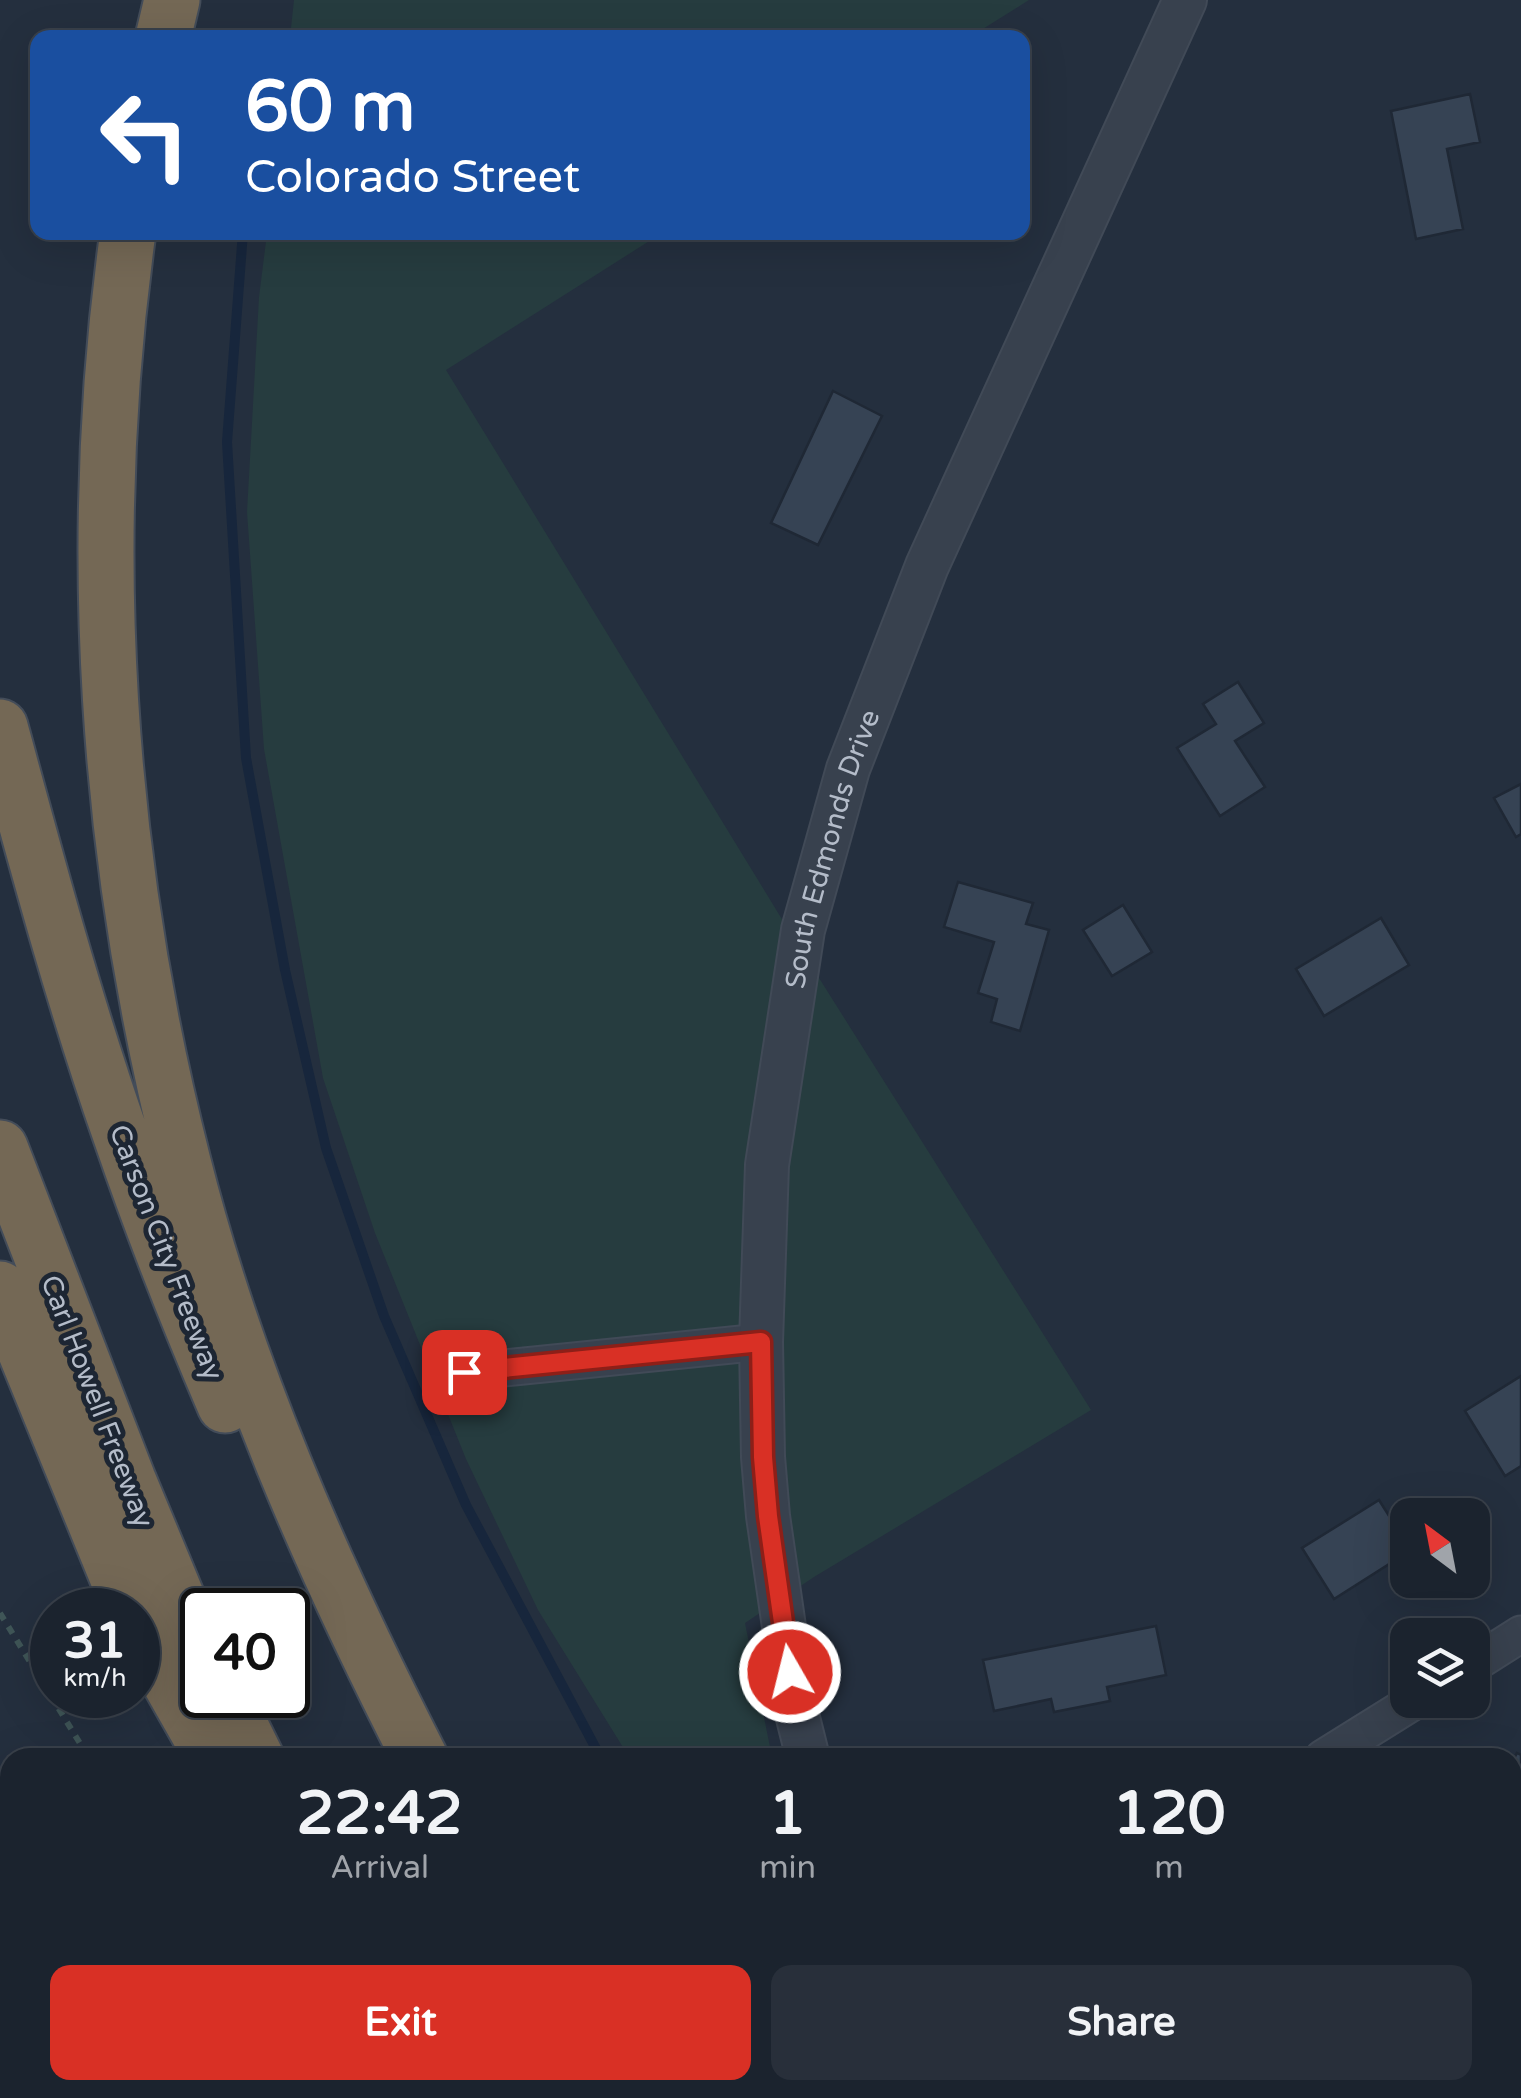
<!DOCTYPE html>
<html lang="en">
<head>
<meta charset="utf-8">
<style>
  body { margin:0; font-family:"Varela Round",sans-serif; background:#282f3a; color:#f1f3f6; height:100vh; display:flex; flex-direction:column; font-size:38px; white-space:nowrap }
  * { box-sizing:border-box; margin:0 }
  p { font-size:32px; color:#a0a4aa }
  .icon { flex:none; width:55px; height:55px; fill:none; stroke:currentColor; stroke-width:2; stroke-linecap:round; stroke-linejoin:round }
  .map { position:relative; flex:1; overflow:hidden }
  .details { position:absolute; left:0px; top:1748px; width:1522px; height:352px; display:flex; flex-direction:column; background:#1b232e; border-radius:30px 30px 0 0; box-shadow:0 10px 40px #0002,0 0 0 2px #39404a }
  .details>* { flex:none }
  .hud { position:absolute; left:30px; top:30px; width:1000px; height:210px; border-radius:20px; box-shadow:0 10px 40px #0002,0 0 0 2px #39404a; background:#1a4fa0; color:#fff; overflow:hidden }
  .needle { width:65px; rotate:328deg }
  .controls { position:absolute; left:1390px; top:1498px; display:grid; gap:20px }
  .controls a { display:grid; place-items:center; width:100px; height:100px; border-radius:20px; background:#1b232e; box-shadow:0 10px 40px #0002,0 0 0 2px #39404a; font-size:50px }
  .speed { position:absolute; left:30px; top:1588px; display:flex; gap:20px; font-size:50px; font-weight:700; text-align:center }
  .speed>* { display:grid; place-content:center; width:130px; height:130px; border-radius:50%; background:#1b232e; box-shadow:0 10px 40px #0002,0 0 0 2px #39404a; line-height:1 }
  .speed small { font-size:25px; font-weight:400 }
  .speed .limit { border:5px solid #111; border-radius:15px; background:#fff; color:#111 }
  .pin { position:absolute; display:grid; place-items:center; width:85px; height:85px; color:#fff; margin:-42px; border-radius:20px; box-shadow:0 5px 15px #0006 }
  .me { position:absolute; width:110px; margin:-55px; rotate:352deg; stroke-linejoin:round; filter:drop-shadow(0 0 8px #0008) }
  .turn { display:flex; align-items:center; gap:35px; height:210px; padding:0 50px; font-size:45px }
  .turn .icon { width:130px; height:130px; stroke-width:2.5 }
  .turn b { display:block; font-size:70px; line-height:85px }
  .eta { display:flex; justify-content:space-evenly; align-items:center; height:170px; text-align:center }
  .eta b { font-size:60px; font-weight:700; line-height:70px }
  .button { display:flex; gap:20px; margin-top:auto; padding:20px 50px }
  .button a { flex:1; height:115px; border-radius:20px; background:#d93025; color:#fff; font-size:40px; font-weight:700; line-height:115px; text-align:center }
  .button a+a { background:#282f3a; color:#f1f3f6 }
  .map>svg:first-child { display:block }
  .green { fill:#263c3f }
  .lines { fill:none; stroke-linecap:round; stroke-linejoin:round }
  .stream { stroke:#17263c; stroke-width:10 }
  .building { fill:#364354; stroke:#1f2835; stroke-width:2.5 }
  .minor-casing { stroke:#414a57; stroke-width:39 }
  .tertiary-casing { stroke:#414a57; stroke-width:46 }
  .motorway-casing { stroke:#434c59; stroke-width:59 }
  .path { stroke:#3f5557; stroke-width:6; stroke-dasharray:8 8; stroke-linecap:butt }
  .minor { stroke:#38414e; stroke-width:35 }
  .tertiary { stroke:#38414e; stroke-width:42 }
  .motorway { stroke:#746855; stroke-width:55 }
  .route-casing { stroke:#8d1f18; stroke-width:25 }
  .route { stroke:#d93025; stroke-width:18 }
  .labels { text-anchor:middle; stroke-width:10; stroke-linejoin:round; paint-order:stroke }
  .street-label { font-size:28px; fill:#b4bcc9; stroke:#1d2633 }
</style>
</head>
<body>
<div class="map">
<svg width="1521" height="2098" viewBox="0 0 1521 2098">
  <rect width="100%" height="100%" fill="#242f3e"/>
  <path class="green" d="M294 0H1029L970 37H290Z
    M267 233H662L446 370 780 916 1091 1410 814 1577 745 1623 772 1757H629L538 1610 466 1459 375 1233 323 1078 264 749 247 512 259 297Z"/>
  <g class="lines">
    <path class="stream" d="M243 232 227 442 246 758 285 970 326 1148 384 1316 466 1505 601 1758
      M796 2090 800 2098"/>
  </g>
  <path class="building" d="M1470 94 1480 142 1447 149 1463 229 1416 239 1391 111Z
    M833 391 882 416 818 545 771 523Z
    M1238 682 1264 723 1235 741 1265 787 1220 816 1177 748 1216 724 1203 704Z
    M1521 784V834L1516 837 1494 798Z
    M958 882 1033 903 1026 924 1049 930 1020 1031 991 1022 997 999 978 993 994 942 944 927Z
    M1123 905 1152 952 1112 976 1083 930Z
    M1381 918 1409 965 1324 1016 1296 969Z
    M1521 1376V1466L1505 1476 1465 1411Z
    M1379 1500 1408 1546V1552L1334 1599 1302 1548Z
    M1156 1626 1166 1675 1107 1687 1110 1701 1054 1712 1051 1699 994 1711 983 1660Z
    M1517 1753 1521 1755V1881L1512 1897V1762Z
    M10 1859V1915L0 1921V1865Z
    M10 1931V2007L0 2013V1937Z
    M67 2090H144L131 2098H72Z
    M1130 2090H1186L1191 2098H1132L1134 2096Z"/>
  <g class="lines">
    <defs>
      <path id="minor" d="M464 1372 761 1342
        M1472 1665 1521 1634
        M1323 1758 1416 1700"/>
      <g id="tertiary">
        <path id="s1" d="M808 1758 796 1710 768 1516 763 1457 761 1342 767 1165 803 930 848 769 927 566 1185 0"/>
        <path d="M912 2090 915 2098"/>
      </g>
      <path id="motorway" d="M163 38 172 0
        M128 232C85 541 106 860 183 1162 235 1369 323 1568 420 1758
        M0 727C37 864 74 1002 121 1136 152 1227 187 1316 225 1405
        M0 1148 128 1480 184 1615 202 1651
        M0 1289 131 1610
        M138 1626 213 1758
        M225 1695 256 1758
        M439 2090 443 2098
        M578 2090 583 2098"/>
    </defs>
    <use href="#minor" class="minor-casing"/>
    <use href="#tertiary" class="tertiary-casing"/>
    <use href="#motorway" class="motorway-casing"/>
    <path class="path" d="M0 1613 89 1758
      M293 2090 298 2098"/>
    <use href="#minor" class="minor"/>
    <use href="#tertiary" class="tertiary"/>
    <use href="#motorway" class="motorway"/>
  </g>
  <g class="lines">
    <defs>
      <path id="route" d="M464 1372 761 1342 763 1457 768 1516 790 1672"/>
    </defs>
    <use href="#route" class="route-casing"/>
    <use href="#route" class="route"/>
  </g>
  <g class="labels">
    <g class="street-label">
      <text dy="10" stroke="none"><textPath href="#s1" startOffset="920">South Edmonds Drive</textPath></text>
      <text transform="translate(167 1252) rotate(69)" y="10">Carson City Freeway</text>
      <text transform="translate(98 1401) rotate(69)" y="10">Carl Howell Freeway</text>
    </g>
  </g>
</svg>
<div class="controls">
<a><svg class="needle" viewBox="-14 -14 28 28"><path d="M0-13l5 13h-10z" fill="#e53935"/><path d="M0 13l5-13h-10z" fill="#a0a4aa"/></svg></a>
<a><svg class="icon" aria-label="layers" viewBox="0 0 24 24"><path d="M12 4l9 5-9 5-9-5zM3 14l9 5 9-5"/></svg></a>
</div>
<div class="speed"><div>31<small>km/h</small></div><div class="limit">40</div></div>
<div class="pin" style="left:464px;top:1372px;background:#d93025"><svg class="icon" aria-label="arrive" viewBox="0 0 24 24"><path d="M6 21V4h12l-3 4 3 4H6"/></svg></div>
<svg class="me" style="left:790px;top:1672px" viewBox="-20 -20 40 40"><circle r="17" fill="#d93025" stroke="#fff" stroke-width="3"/><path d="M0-11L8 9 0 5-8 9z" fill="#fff"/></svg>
<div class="hud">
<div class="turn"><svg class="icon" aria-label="left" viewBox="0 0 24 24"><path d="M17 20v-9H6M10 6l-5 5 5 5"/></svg><div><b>60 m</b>Colorado Street</div></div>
</div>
<section class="details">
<div class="eta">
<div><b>22:42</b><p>Arrival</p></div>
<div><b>1</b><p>min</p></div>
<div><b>120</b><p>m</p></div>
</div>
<div class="button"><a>Exit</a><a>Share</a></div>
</section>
</div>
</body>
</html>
